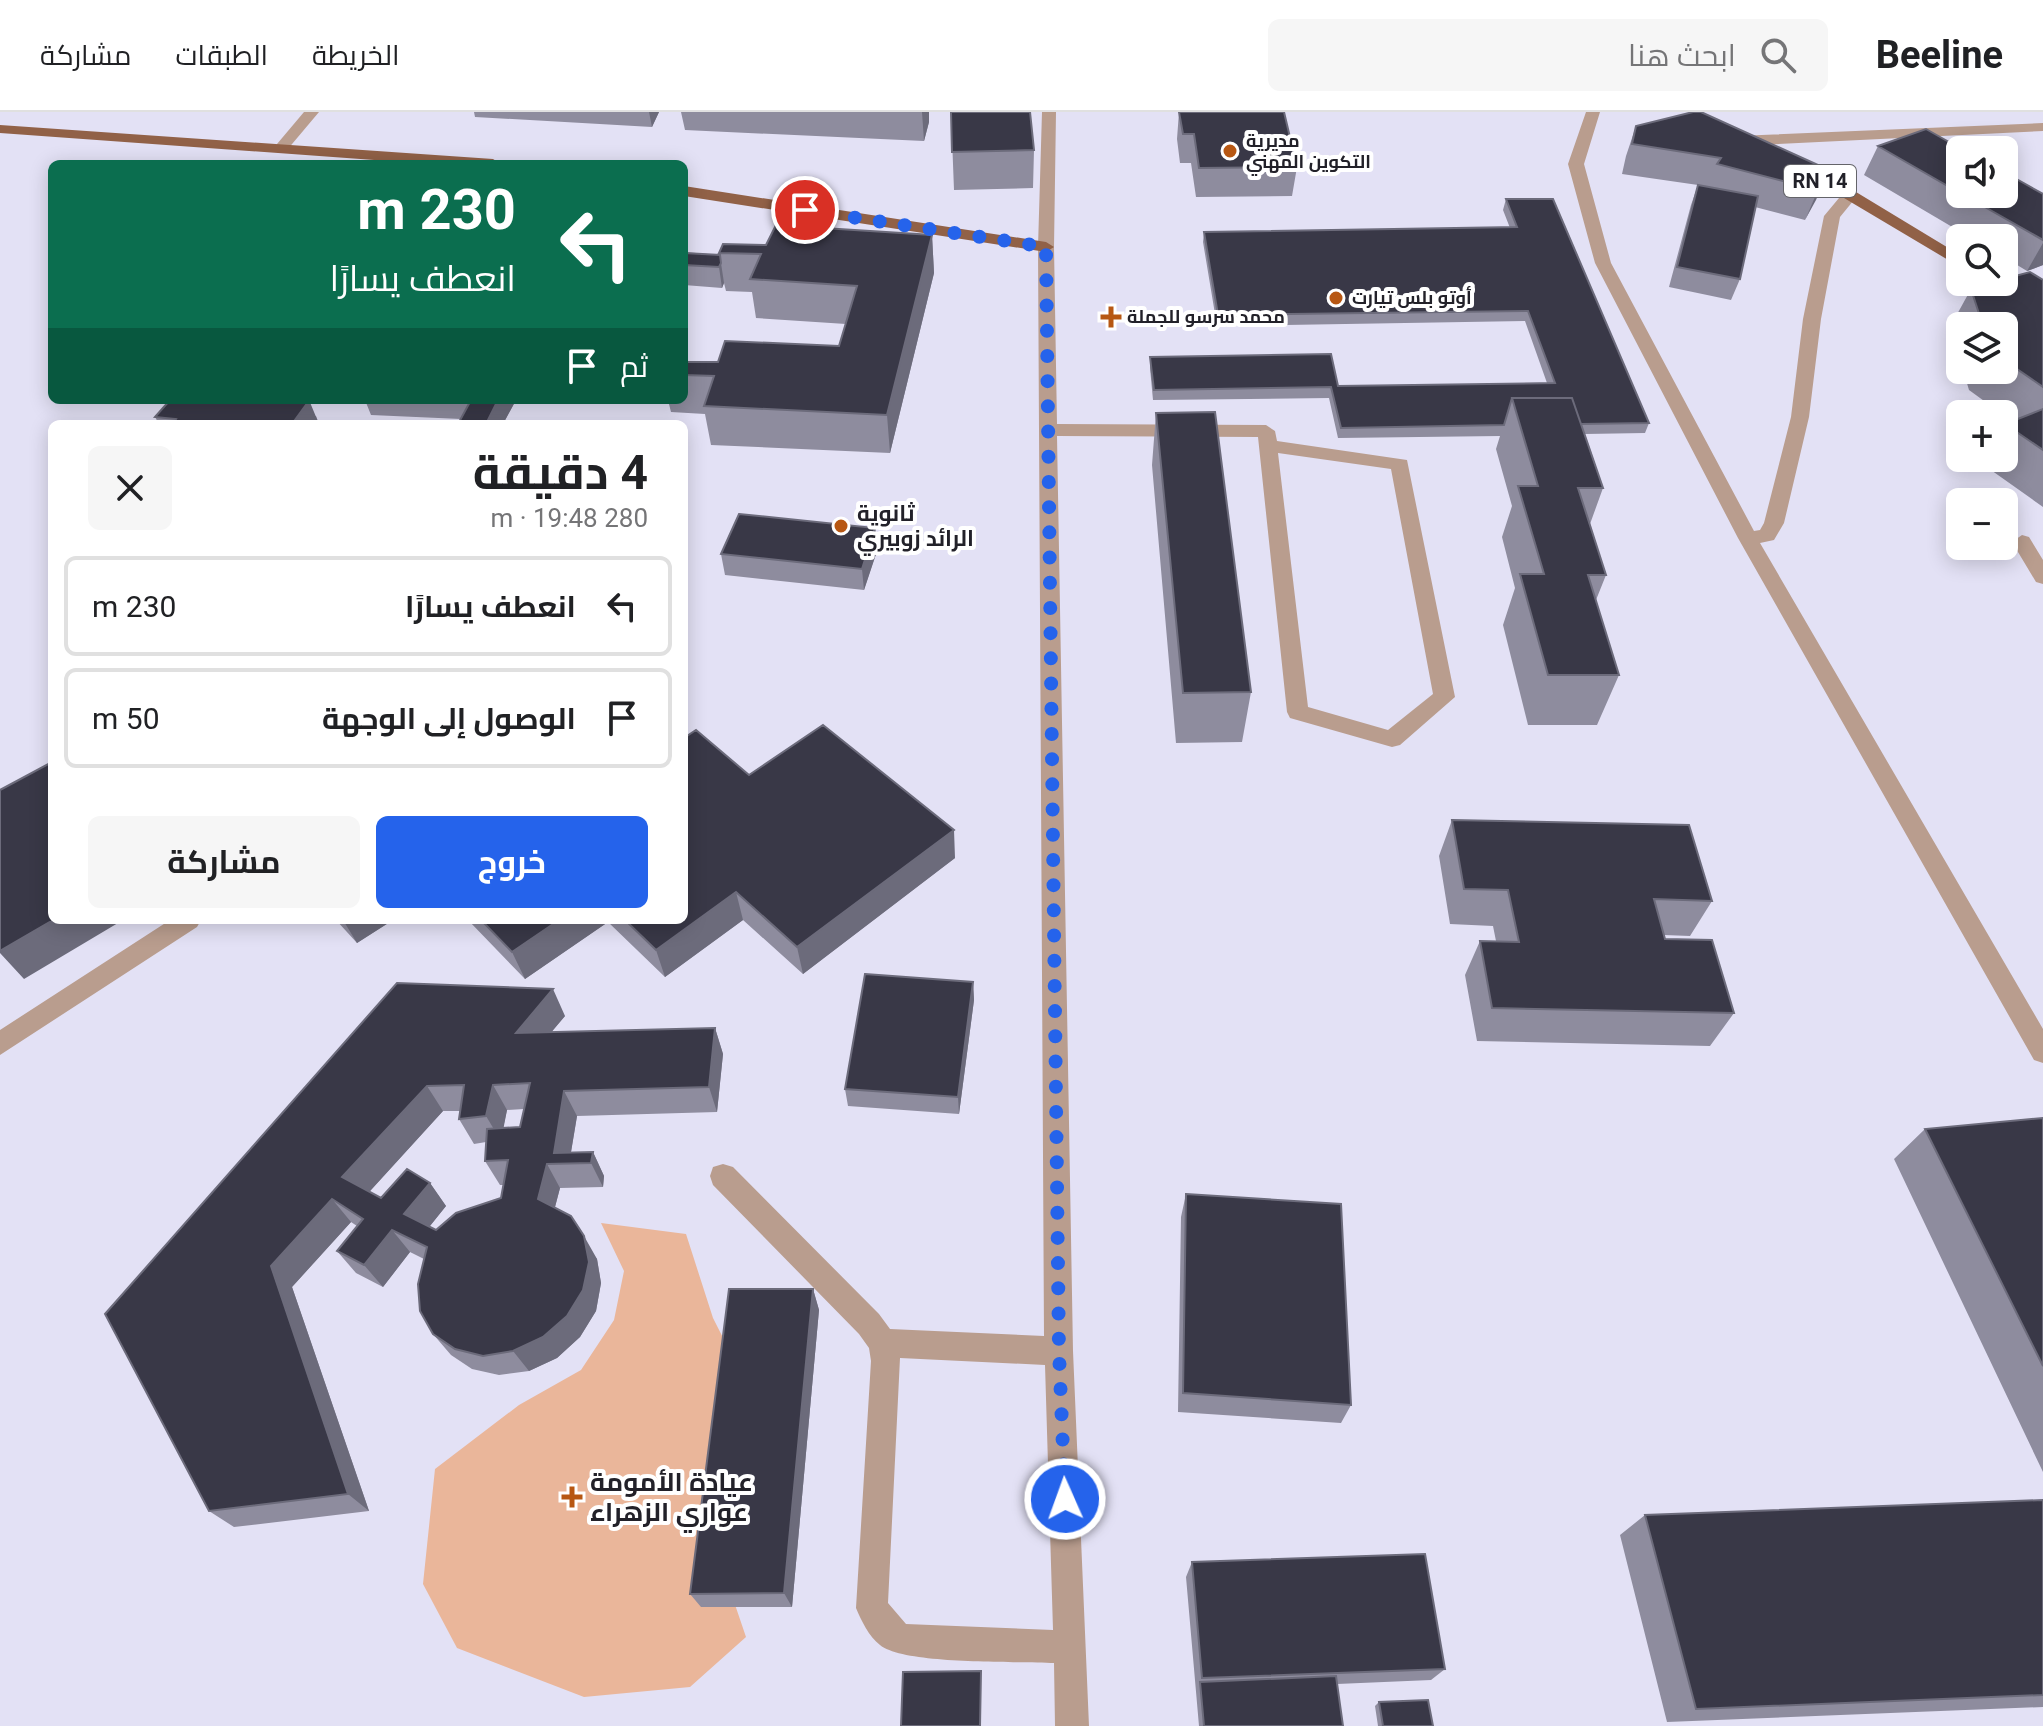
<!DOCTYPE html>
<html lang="ar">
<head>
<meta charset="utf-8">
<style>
  body { margin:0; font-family:Roboto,Cairo,sans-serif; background:#f6f6f6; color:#202124; direction:rtl; height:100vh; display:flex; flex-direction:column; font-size:30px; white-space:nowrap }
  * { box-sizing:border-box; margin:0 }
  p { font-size:26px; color:#757577 }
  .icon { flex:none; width:44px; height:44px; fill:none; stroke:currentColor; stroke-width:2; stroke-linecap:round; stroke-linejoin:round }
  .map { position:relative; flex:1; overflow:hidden; direction:ltr }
  .drawer { position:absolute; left:48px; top:308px; width:640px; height:504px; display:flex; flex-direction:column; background:#fff; border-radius:12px; box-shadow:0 4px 20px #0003; direction:rtl }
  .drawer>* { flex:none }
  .guide { position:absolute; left:48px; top:48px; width:640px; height:244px; border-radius:12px; box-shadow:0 4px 20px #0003; direction:rtl; background:#0b6e4f; color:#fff; overflow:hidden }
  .controls { position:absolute; left:1946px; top:24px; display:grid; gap:16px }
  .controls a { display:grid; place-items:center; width:72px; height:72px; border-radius:12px; background:#fff; box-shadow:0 4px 20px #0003; font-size:40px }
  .pin { position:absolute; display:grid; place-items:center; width:68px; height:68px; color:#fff; margin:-34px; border:4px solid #fff; border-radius:50%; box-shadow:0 2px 8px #0007 }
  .me { position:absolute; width:88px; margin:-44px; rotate:358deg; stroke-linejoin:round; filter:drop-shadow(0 0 6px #0008) }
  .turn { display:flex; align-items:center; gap:28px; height:168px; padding:0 40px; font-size:36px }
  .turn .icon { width:104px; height:104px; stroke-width:2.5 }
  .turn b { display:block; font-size:56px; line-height:68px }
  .then { display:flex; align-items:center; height:76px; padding:0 40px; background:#0003; gap:16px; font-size:30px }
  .round { display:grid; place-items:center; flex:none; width:84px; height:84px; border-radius:12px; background:#f6f6f6 }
  .headline { display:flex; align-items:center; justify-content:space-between; height:136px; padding:0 40px }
  h1 { font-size:48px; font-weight:700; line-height:60px }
  .button { display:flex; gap:16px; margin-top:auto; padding:16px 40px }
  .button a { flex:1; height:92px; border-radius:12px; background:#2563eb; color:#fff; font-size:32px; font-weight:700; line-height:92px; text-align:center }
  .button a+a { background:#f6f6f6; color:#202124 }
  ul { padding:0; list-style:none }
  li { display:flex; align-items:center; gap:24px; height:100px; margin:0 16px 12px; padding:0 24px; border:4px solid #e0e0e0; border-radius:12px }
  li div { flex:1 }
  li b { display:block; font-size:30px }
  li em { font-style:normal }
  header { display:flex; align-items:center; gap:48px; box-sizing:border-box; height:112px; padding:0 40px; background:#fff; border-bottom:2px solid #e0e0e0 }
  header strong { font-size:38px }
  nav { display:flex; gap:44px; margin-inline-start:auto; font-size:28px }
  .search { width:560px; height:72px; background:#f6f6f6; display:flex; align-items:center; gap:20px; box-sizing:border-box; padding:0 28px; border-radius:12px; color:#757577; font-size:30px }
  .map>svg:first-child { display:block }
  .green { fill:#eab69a }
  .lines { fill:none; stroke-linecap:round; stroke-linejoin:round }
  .minor { fill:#b99d8e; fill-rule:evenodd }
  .major { fill:#916147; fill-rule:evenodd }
  .wall { fill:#8e8c9e; fill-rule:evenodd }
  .shaded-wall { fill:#6c6b7b }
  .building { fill:#393847; stroke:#6c6b7b; stroke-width:2; fill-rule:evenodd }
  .route { stroke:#2563eb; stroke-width:14; stroke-dasharray:0 25.2 }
  .poi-dot { fill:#b75713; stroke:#fff; stroke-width:3 }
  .labels { text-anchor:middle; stroke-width:8; stroke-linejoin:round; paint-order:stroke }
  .far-poi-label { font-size:18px; font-weight:bold; fill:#222129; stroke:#fff; text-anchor:start }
  .shield { fill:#fff; stroke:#646469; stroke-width:2 }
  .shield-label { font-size:20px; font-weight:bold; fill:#222129 }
  .poi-label { font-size:22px; font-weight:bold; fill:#222129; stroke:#fff; text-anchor:start }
  .near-poi-label { font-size:26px; font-weight:bold; fill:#222129; stroke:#fff; text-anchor:start }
</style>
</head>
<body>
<header>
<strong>Beeline</strong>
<div class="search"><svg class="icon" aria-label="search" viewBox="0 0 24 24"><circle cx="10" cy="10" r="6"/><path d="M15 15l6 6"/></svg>ابحث هنا</div>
<nav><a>الخريطة</a><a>الطبقات</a><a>مشاركة</a></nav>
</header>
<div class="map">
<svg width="2043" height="1614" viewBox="0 0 2043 1614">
  <rect width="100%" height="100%" fill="#e3e1f5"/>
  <path class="green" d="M601 1111 686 1122 713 1206 751 1281 729 1475 746 1525 690 1575 584 1585 457 1536 423 1472 435 1357 519 1293 581 1258 614 1208 624 1159Z"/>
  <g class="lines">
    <path class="minor" d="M304 0H319L287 38H277V32Z
      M1042 0H1056L1054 135 1057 312 1266 313 1275 319 1277 329 1407 348 1455 585 1400 633 1392 635 1290 606 1287 600 1258 325 1057 324 1073 1239 1089 1614H1055L1054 1551C1017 1549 904 1553 880 1533 869 1525 861 1508 856 1496L871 1249 869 1236 859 1222 713 1073 710 1064 713 1055 723 1052 733 1055 879 1202 890 1217 1044 1224 1038 135ZM1278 341 1391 357 1433 582 1388 618 1308 595ZM900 1246 1045 1253 1053 1518 906 1512 888 1491Z
      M1586 0H1600L1584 52 1611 151 1754 419 1760 418 1764 411 1791 305 1803 207 1824 104 1844 80 1850 78 1858 83 1840 105 1821 207 1809 305 1784 411 1774 428 1760 431 2043 917V951L2034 948 1738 426 1595 151 1568 52Z
      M2043 11V19L1737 34 1729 29 1737 24Z
      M2022 423 2029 425 2043 448V472L2036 470 2012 430Z
      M170 808H201L197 815 0 943V918Z"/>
    <path class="major" d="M0 13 493 47 501 52H429L0 21Z
      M1795 52 1856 80 1960 143V155L1844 86 1790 60 1787 57Z
      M684 74 1046 130 1054 135 1046 140 684 84Z"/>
  </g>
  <path class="wall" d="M474 0H659L652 15 475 5Z
    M681 0H929V10L924 29 685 18Z
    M951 0 1034 38 1033 76 954 78Z
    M1179 0 1297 55 1292 84 1196 85 1191 51H1180L1177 27Z
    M1636 14 1829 58 1805 108 1755 95 1740 167 1731 188 1669 175 1691 93 1698 73 1622 62 1626 44Z
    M1878 34 1960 38V82H2043V153L2027 159 2004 145V126H1971L1864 63Z
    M1506 87 1649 311 1645 321 1585 322 1603 376 1590 412 1606 463 1596 488 1619 563 1597 613H1528L1503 513 1515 476 1502 425 1512 394 1496 337 1500 324 1338 326 1329 286 1153 288 1150 256V245L1338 274 1547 271 1525 209 1217 214 1203 130 1204 120 1510 116 1503 98Z
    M932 123 934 161 890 341 711 333 705 302 671 300 668 288H684V250H718L839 234 846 212 756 206 752 180 726 179 724 171 722 176 684 173V140L720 143 719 141 766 133Z
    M2043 168V395L1981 351 1984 346H2004V314L2012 309 2004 302H2002L1969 278 1963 258H2004V214H1960V248L1950 215 1971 177Z
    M365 288H516L503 312H458L461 307 371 303Z
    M1156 301 1251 580 1242 630 1176 631 1152 353Z
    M316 304 319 312H159L155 305Z
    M875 416 878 436 864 478 725 463 721 442Z
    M749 663 955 746 803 862 743 808 665 865 608 810 525 867 468 808H684Z
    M1452 708 1712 789 1690 824 1664 823 1665 827 1734 901 1710 934 1477 929 1465 863 1480 829H1496L1493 814 1450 812 1439 744Z
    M336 808H393L357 831Z
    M973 870 974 888 959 1002 848 994 845 977Z
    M397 871 565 904 551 920 715 916 723 942 717 1000 577 1004 571 1040H593L604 1064 603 1075 560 1076 555 1095 597 1147 601 1171 596 1199 580 1225 557 1246 529 1259 499 1263 472 1257 451 1243 433 1222 424 1147 410 1140 383 1175 356 1161 337 1139 357 1114 351 1110 292 1175 369 1399 234 1415 209 1399ZM524 997 520 1015 503 1016 507 998ZM443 999H460L459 1007 474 1032 486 1030 485 1049 500 1073H504L501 1086 436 1118 429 1115 446 1094 430 1071 381 1086 369 1080Z
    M2043 1006V1360L1894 1047 1925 1017Z
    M1186 1082 1351 1293 1341 1311 1178 1300 1181 1105Z
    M813 1177 819 1198 792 1495H701L690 1482Z
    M2043 1388V1595L1667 1610 1620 1423 1645 1403Z
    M1192 1450 1445 1557 1431 1568 1337 1572 1343 1614H1199L1186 1465Z
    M1379 1590 1433 1614H1378L1375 1594Z"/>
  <path class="shaded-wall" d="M649 0H659L652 15Z
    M922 0H929V10L924 29Z
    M1829 58 1816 88 1805 108 1818 78Z
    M932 123 934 161 890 341 887 303Z
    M2043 131V153L2027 159Z
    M721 151 724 171 722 176 719 155Z
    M307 288H309L319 312H292Z
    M498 288H516L503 312H486Z
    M875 416 878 436 864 478 862 457Z
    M954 718 955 746 803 862 797 835Z
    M736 780 743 808 665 865 656 838Z
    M53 808H123L24 867 0 841V839Z
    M343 808H393L357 831Z
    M559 808H607L608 810 525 867 512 840Z
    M973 870 974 888 959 1002 958 985Z
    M553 877 565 904 529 947 516 921Z
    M715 916 723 942 717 1000 709 975Z
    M493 973 507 998 501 1029 486 1004Z
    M427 974 443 999 361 1089 342 1065Z
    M564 979 577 1004 569 1052 554 1041Z
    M593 1040 604 1064 603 1075 591 1051Z
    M547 1052 560 1076 551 1110 538 1087Z
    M430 1071 446 1094 422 1124 404 1102Z
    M332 1087 351 1110 292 1175 369 1399 348 1382 271 1154Z
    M392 1118 410 1140 383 1175 364 1153Z
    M584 1124 597 1147 601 1171 596 1199 580 1225 557 1246 529 1259 513 1239Z
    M813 1177 819 1198 792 1495 784 1481Z
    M981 1559V1614H980Z"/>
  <path class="building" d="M951 0H1030L1034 38 952 40Z
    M1179 0H1284L1297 55 1199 56 1194 22H1183Z
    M1693 0H1701L1829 58 1818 78 1717 52 1721 46 1632 32 1636 14Z
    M1926 17 1963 38H1960V81L1878 34Z
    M2004 60 2043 82V128L1962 82H2004Z
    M1698 73 1758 84 1740 167 1677 155Z
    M1506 87H1553L1649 311 1581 312 1572 286H1512L1504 313 1341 316 1331 275 1154 278 1150 245 1331 242 1338 274 1555 271 1528 199 1218 203 1204 120 1517 115Z
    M776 113 932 123 887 303 704 294 714 264 684 263V250H718L725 229 839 234 857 174 750 167 761 142 719 141 723 132 766 133Z
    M684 141 720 143 721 151 719 155 684 153Z
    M2030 160 2043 168V275L2004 248V214H1983L1971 177 1994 170H2004V167Z
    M1512 286H1572L1603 376H1578L1606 463H1588L1619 563H1548L1520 462H1544L1518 374H1538Z
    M170 288H307L308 290 292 312H173L176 307 155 305Z
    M471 288H498L486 312H458Z
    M2043 297V338L2005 312Z
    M1215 300 1251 580 1183 581 1156 301Z
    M739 402 875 416 862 457 721 442Z
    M823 613 954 718 797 835 736 780 656 838 625 808H684V626L696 618 749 663Z
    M52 650V808H53L0 839V678Z
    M1452 708 1689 713 1712 789 1654 787 1665 827 1712 828 1734 901 1492 896 1480 829 1519 830 1508 778 1464 777Z
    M481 808H559L512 840Z
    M865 862 973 870 958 985 845 977Z
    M397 871 553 877 516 921 715 916 709 975 564 979 554 1041 593 1040 591 1051 547 1052 538 1087 571 1104 584 1124 589 1150 583 1178 567 1204 543 1225 513 1239 483 1244 455 1237 433 1222 420 1199 418 1172 427 1135 392 1118 364 1153 337 1139 363 1107 332 1087 271 1154 348 1382 209 1399 105 1202ZM530 971 520 1015 487 1017 485 1049 508 1048 501 1086 456 1101 436 1118 404 1102 430 1071 407 1057 381 1086 342 1065 427 974 464 973 459 1007 486 1004 493 973Z
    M2043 1006V1254L1925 1017Z
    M1186 1082 1341 1092 1351 1293 1183 1281Z
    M729 1177H813L784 1481 690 1482Z
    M2043 1388V1583L1696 1597 1645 1403Z
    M1425 1442 1445 1557 1202 1566 1192 1450Z
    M981 1559 980 1614H901L903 1560Z
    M1336 1564 1343 1614H1204L1200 1570Z
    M1428 1588 1433 1614H1383L1379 1590Z"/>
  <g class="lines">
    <path class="route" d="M805 98 1046 135 1059 1239 1065 1387"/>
  </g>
  <g class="poi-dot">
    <circle cx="1230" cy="39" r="8"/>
    <circle cx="1336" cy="186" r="8"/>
    <path d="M1107 193h8v8h8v8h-8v8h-8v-8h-8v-8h8z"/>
    <circle cx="841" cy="414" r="8"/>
    <path d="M568 1373h8v8h8v8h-8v8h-8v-8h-8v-8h8z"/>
  </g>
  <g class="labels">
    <g class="far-poi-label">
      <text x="1246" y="35">مديرية<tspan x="1246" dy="21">التكوين المهني</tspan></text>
      <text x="1352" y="192">أوتو بلس تيارت</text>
      <text x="1127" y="211">محمد سرسو للجملة</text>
    </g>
    <rect class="shield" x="1784" y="53" width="72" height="32" rx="6"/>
    <g class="shield-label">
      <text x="1820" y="76">RN 14</text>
    </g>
    <g class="poi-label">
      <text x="857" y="409">ثانوية<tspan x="857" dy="25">الرائد زوبيري</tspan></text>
    </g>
    <g class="near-poi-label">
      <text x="590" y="1379">عيادة الأمومة<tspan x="590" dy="30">عواري الزهراء</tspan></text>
    </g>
  </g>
</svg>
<div class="controls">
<a><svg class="icon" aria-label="sound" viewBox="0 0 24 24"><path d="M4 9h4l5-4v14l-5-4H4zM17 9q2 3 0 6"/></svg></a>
<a><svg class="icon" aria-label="search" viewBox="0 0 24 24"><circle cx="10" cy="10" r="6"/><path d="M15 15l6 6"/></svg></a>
<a><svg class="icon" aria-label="layers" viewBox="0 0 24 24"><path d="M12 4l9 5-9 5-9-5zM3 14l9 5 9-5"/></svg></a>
<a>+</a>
<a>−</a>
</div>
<div class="pin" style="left:805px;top:98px;background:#d93025"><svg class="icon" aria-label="arrive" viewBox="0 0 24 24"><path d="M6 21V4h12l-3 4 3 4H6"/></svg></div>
<svg class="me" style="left:1065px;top:1387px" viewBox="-20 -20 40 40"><circle r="17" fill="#2563eb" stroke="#fff" stroke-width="3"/><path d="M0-11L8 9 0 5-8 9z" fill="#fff"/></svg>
<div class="guide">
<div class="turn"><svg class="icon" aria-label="left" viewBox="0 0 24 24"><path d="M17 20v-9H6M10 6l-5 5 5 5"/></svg><div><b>230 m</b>انعطف يسارًا</div></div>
<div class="then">ثم<svg class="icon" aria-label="arrive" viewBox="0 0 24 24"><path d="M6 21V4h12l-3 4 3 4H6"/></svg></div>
</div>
<section class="drawer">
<div class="headline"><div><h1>4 دقيقة</h1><p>280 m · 19:48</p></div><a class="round"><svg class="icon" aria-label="close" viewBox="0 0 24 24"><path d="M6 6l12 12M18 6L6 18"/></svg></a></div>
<ul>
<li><svg class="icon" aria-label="left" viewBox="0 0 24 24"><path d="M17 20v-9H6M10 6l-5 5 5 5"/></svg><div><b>انعطف يسارًا</b></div><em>230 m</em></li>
<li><svg class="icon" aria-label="arrive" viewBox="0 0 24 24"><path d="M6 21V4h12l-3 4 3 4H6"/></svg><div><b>الوصول إلى الوجهة</b></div><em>50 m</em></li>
</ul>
<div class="button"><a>خروج</a><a>مشاركة</a></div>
</section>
</div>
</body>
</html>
